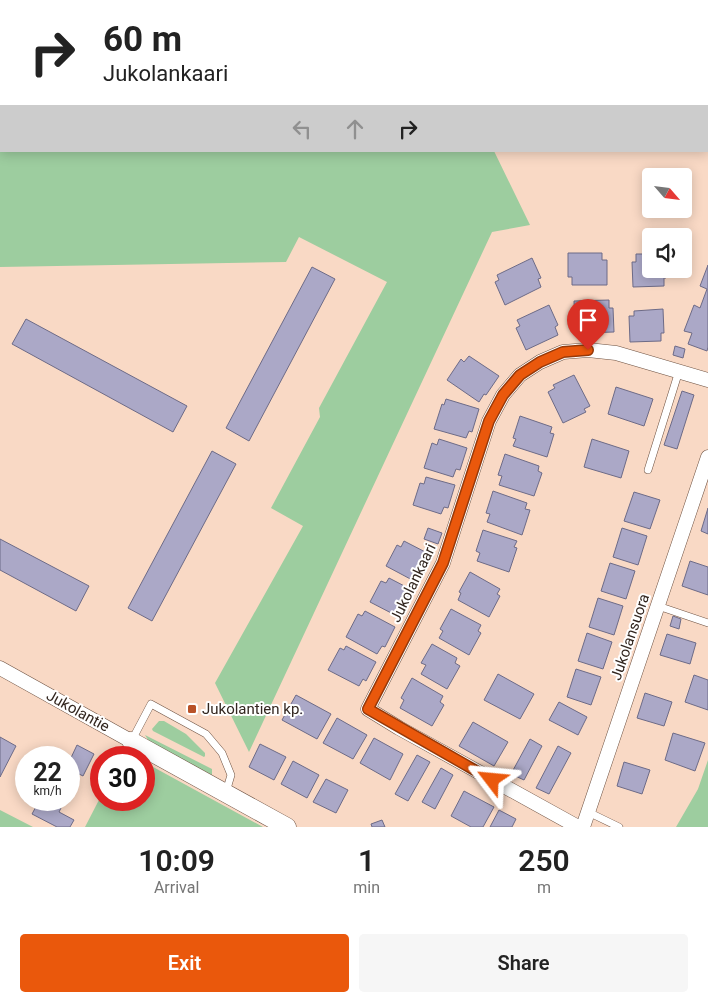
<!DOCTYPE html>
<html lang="en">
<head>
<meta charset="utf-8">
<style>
  body { margin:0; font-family:Roboto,sans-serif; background:#f6f6f6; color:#222; height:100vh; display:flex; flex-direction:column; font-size:19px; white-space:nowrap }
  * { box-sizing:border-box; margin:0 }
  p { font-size:16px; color:#767676 }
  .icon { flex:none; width:28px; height:28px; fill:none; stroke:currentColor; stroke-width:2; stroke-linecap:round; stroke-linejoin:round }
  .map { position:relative; height:827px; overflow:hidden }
  .drawer { display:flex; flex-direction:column; background:#fff; flex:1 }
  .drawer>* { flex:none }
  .banner { position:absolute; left:0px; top:0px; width:709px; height:152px; box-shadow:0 2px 12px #0003; background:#fff; color:#222; overflow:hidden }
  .needle { width:32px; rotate:118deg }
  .tools { position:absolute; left:642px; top:168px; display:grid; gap:10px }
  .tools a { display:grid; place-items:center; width:50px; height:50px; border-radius:5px; background:#fff; box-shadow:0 2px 12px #0003; font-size:25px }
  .speed { position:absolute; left:15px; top:746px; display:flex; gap:10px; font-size:25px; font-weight:700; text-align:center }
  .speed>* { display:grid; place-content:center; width:65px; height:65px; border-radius:50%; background:#fff; box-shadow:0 2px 12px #0003; line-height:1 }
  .speed small { font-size:12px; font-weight:400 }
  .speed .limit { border:8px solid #d22; background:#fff; color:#111 }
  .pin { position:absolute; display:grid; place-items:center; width:42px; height:42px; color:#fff; margin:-51px -21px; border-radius:50% 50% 50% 0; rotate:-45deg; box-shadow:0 0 5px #0007 }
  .pin .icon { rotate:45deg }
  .me { position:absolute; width:55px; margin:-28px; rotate:299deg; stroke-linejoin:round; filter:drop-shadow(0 0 4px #0008) }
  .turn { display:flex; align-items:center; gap:18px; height:105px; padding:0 20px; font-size:22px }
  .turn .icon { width:65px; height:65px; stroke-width:2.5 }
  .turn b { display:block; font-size:35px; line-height:42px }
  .lanes { display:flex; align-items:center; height:48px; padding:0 20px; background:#0003; justify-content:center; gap:25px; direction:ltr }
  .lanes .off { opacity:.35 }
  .eta { display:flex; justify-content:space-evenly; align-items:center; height:85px; text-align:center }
  .eta b { font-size:30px; font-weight:600; line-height:35px }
  .primary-button { display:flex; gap:10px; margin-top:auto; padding:10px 20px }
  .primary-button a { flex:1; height:58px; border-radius:5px; background:#ea580c; color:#fff; font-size:20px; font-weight:600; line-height:58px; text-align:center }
  .primary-button a+a { background:#f6f6f6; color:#222 }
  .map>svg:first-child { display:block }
  .green { fill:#9dcd9f }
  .building { fill:#aba8c7; stroke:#6d6b87 }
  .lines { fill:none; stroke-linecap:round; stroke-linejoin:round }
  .service-casing { stroke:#6e5242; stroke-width:8 }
  .minor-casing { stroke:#6e5242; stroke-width:15 }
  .tertiary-casing { stroke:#6e5242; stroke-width:19 }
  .service { stroke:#fff; stroke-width:7 }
  .minor { stroke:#fff; stroke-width:14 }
  .tertiary { stroke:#fff; stroke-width:18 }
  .route-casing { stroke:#983908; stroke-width:12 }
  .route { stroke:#ea580c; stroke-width:9 }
  .poi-dot { fill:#b95228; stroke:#fff; stroke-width:2 }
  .labels { text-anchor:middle; stroke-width:4; stroke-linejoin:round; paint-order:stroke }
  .street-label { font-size:15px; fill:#32261f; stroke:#fff }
  .poi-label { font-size:15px; fill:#32261f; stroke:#fff; text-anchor:start }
</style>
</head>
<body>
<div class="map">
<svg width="708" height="827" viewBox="0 0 708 827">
  <rect width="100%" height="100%" fill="#f9d9c5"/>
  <path class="green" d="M0 0H511L1 1V151H494L530 225 492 232 249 752 215 683 303 526 271 508 320 417 319 408 387 282 299 237 286 262 0 267Z
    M159 721H164L186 734 205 753V756L204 757 153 731 152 729Z
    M145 735 212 769V775L150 743Z
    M708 760V827H676L698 789Z
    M144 762 263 827H85L101 796V800H144Z
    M0 810 33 827H0Z"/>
  <path class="building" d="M568 253H602V260H607V285H572V277H568Z
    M636 254H651V269H666V278H664V286L633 287 632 262H636Z
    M532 258 541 278 538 279 541 287 505 305 495 282 499 280 497 275Z
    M708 265V347L707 351 688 344 692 333 684 331 694 305 700 308 707 289 700 286Z
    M312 267 335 279 249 441 226 428Z
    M609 300V308H613L614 332 580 333V325H575L574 301Z
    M549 305 558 325 555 327 558 335 526 350 516 328 520 326 517 320Z
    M663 309 664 333H661V341L630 342 629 316H634V311Z
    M26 319 187 406 173 432 12 344Z
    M675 346 685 349 683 358 673 355Z
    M469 356 499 376 486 395 484 394 479 402 447 380 461 359 464 362Z
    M574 375 590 406 584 409 586 412 563 423 548 392 555 388 553 385Z
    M616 387 653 399 644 426 608 414Z
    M682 391 694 395 677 449 664 445Z
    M446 399 479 409 472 432 469 431 466 438 434 429 442 404 444 405Z
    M520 416 552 427 550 433 554 434 547 457 513 446 516 439 513 438Z
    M439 439 467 448 460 470 456 469 453 477 424 468 432 443 437 445Z
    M592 439 629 451 621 478 584 467Z
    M212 451 236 464 152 621 128 608Z
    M505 454 539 466 538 471 542 473 534 496 499 485 502 476 498 475Z
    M426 477 455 485 448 508 444 507 441 514 413 505 420 483 424 484Z
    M493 491 527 503 525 509 530 510 522 535 487 522 490 514 486 513Z
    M634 492 660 500 650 529 624 521Z
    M708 508V534L701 531Z
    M428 528 442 533 438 544 424 539Z
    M622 528 647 536 638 565 613 557Z
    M483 530 517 541 514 547 517 548 509 572 477 561 480 553 476 551Z
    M0 539 89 586 76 611 0 570Z
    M404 541 433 556 422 577 419 576 416 582 386 566 397 545 401 547Z
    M690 561 708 567V595L682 586Z
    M610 563 635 571 626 599 601 591Z
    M470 572 500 589 497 594 500 596 489 617 458 600 461 593 459 592Z
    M389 578 414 591 403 612 400 610 397 616 370 602 381 581 386 583Z
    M598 598 623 606 614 635 589 627Z
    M451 609 481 625 478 631 481 633 469 655 439 638 443 631 440 629Z
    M365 611 395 627 385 647 382 646 377 654 346 637 358 614 362 616Z
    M673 616 681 619 679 629 670 626Z
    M587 633 612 642 603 669 578 661Z
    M667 634 696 643 690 664 660 655Z
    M432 644 457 658 455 663 460 666 447 689 421 674 426 665 421 663Z
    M346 646 376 662 366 681 363 679 359 686 328 670 340 648 344 650Z
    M576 669 601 677 591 705 567 697Z
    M498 674 534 694 520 719 484 700Z
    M694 675 708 680V710L685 702Z
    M412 678 443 696 440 702 444 705 432 726 400 708 404 700 401 698Z
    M645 693 672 702 664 726 637 718Z
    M296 695 331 714 317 739 282 720Z
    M559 702 587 717 578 735 549 720Z
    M337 718 367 735 353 759 323 743Z
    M473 722 508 742 494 766 459 746Z
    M673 733 705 743 695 771 665 760Z
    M0 737 16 746 0 777Z
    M374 738 403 754 390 780 360 763Z
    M530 739 542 746 524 780 511 774Z
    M260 744 286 757 274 780 249 767Z
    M77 745 94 754 83 776 69 769V762Z
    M558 746 571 753 549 794 536 788Z
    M417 755 430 762 408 801 395 794Z
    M293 761 319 775 307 798 281 784Z
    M624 762 650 770 642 794 617 786Z
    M441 768 453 775 435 809 422 802Z
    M326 779 348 790 336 813 313 802Z
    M464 791 494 807 483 827H471L451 816Z
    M39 801 52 809 54 805 61 808 59 812 74 820 70 827H57L32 814Z
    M499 810 516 819 512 827H490Z
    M382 820 385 827H372L371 824Z"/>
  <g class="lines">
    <defs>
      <path id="service" d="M648 470 679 371
        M658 606 708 623
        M132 740 151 704 206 734 222 753 231 775 226 792
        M588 812 619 827"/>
      <path id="minor" d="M0 668 131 741
        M578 827 399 728 368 709 443 563 489 421 503 395 520 375 540 362 563 352 588 350 616 353 708 380
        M583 827 708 457"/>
      <path id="tertiary" d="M131 741 287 827"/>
    </defs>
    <use href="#service" class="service-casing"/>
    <use href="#minor" class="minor-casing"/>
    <use href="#tertiary" class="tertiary-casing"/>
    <use href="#service" class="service"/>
    <use href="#minor" class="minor"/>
    <use href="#tertiary" class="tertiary"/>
  </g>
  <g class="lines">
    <defs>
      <path id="route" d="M492 780 368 709 443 563 489 421 503 395 520 375 540 362 563 352 588 350"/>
    </defs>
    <use href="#route" class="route-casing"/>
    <use href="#route" class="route"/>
  </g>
  <rect class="poi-dot" x="187" y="704" width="10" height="10" rx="2.5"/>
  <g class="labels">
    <g class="street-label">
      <text transform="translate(413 583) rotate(-64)" y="5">Jukolankaari</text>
      <text transform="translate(630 637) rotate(-71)" y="5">Jukolansuora</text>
      <text transform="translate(78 711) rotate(29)" y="5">Jukolantie</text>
    </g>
    <g class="poi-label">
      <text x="202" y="714">Jukolantien kp.</text>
    </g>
  </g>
</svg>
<div class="tools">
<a><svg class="needle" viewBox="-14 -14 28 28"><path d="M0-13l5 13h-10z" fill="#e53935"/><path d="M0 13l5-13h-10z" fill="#767676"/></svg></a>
<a><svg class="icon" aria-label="sound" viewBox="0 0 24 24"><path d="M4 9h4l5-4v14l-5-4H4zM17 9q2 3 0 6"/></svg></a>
</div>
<div class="speed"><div>22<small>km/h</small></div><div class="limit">30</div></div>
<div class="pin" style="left:588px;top:350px;background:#d93025"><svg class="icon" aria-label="arrive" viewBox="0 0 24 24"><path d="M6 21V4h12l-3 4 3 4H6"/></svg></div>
<svg class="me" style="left:492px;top:780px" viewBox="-20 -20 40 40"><path d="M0-17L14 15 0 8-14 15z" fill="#ea580c" stroke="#fff" stroke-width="4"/></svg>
<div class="banner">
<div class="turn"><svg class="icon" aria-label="right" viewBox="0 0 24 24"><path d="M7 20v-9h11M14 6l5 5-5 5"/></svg><div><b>60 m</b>Jukolankaari</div></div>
<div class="lanes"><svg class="icon off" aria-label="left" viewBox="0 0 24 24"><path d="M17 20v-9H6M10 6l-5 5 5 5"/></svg><svg class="icon off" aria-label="ahead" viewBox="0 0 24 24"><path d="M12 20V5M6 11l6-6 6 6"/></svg><svg class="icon" aria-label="right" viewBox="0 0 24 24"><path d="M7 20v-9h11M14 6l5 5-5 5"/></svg></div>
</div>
</div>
<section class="drawer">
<div class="eta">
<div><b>10:09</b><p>Arrival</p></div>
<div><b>1</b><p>min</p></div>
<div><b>250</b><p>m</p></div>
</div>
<div class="primary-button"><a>Exit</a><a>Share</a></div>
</section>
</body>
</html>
